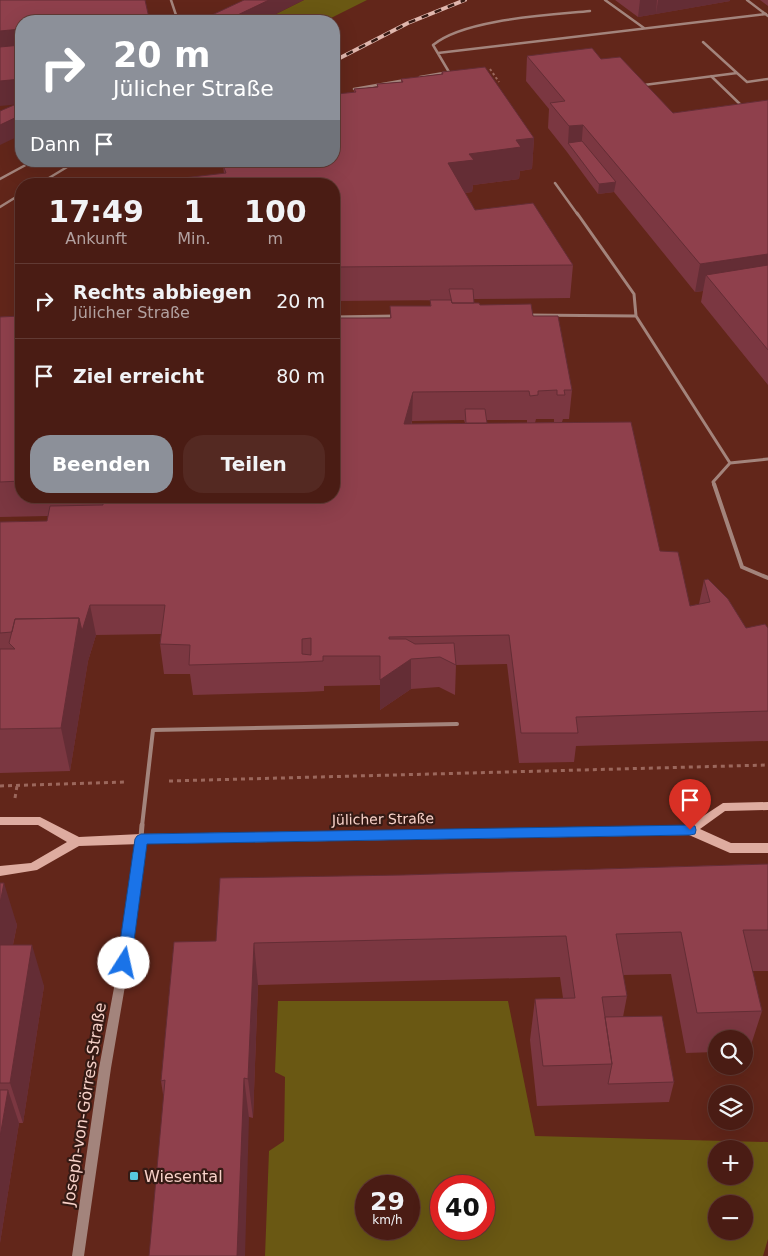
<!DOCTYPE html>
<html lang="de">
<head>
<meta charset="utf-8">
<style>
  body { margin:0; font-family:"DejaVu Sans",sans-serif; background:#542922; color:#f1f3f6; height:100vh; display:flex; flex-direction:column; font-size:19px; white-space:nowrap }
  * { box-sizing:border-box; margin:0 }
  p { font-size:16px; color:#b2a1a0 }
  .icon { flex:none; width:28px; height:28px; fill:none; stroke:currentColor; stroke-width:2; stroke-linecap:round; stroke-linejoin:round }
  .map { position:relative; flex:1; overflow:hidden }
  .drawer { position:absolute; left:15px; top:178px; width:325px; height:325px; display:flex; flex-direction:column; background:#4a1c14; border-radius:20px; box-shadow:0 5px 20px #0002,0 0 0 1px #613a34 }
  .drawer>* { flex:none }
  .top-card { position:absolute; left:15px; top:15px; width:325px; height:152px; border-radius:20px; box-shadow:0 5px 20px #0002,0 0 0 1px #613a34; background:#8c9099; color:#fff; overflow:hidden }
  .buttons { position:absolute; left:708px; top:1030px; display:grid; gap:10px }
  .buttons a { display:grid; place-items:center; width:45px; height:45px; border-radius:50%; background:#4a1c14; box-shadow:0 5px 20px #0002,0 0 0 1px #613a34; font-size:25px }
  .speed { position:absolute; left:355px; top:1175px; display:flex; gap:10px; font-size:25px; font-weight:700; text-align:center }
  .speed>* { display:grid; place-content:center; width:65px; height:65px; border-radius:50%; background:#4a1c14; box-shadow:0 5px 20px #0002,0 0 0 1px #613a34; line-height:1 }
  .speed small { font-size:12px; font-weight:400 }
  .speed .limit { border:8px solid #d22; background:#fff; color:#111 }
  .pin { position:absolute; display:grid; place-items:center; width:42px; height:42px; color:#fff; margin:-51px -21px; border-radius:50% 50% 50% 0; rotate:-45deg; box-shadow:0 0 5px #0007 }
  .pin .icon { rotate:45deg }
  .me { position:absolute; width:55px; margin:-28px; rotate:10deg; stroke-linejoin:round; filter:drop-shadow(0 0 4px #0008) }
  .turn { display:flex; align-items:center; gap:18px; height:105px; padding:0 15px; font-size:22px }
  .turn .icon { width:65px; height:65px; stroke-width:2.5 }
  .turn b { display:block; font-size:35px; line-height:42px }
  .then { display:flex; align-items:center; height:48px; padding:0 15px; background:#0003; gap:10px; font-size:19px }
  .eta { display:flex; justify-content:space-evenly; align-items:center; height:85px; text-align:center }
  .eta b { font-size:30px; font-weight:700; line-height:35px }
  .primary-button { display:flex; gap:10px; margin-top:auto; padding:10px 15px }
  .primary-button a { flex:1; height:58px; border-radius:20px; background:#8c9099; color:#fff; font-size:20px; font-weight:700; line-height:58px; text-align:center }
  .primary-button a+a { background:#542922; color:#f1f3f6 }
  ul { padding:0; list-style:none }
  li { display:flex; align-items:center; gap:15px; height:75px; padding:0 15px; border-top:1px solid #613a34 }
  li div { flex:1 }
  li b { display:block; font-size:19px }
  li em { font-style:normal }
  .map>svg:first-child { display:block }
  .green { fill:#6a5813; fill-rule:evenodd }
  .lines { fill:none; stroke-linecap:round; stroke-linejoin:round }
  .path-far1 { stroke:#9b675c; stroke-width:2; stroke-dasharray:2.5 2.5; stroke-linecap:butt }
  .path { stroke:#9b675c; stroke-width:3; stroke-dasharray:4 4; stroke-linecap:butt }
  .service-far3 { stroke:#a3847c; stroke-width:2.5 }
  .service-far2 { stroke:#a3847c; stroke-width:3 }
  .service-far1 { stroke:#a3847c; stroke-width:4 }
  .service { stroke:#a3847c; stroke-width:5 }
  .tertiary { fill:#a3847c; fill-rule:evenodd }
  .secondary { fill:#deaca0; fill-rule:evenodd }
  .rail-casing { stroke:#e0b7ae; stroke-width:4 }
  .rail { stroke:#351a14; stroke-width:2.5; stroke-dasharray:7; stroke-linecap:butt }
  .wall { fill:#7b3741; fill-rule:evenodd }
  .shaded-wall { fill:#642d35 }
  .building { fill:#8f404c; stroke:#642d35; fill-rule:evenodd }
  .route { fill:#1a73e8; stroke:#114b97 }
  .poi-dot { fill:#56c9e0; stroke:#351a14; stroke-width:2 }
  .labels { text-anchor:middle; stroke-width:4.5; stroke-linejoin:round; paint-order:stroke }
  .street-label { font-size:14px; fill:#f8d2c9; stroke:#351a14 }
  .near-street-label { font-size:16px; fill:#f8d2c9; stroke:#351a14 }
  .near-poi-label { font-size:16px; fill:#f8d2c9; stroke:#351a14; text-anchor:start }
</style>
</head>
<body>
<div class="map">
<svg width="768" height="1256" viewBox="0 0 768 1256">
  <rect width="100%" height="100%" fill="#62261a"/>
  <path class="green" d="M304 0H367L325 21H262Z
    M278 1001H508L535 1136 768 1142V1239L763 1256H265L269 1151 284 1141 285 1077 275 1072ZM716 1149H744V1176H716ZM366 1186H409V1229H366ZM441 1186H484V1229H441ZM716 1204H744V1231H716Z"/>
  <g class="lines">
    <path class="path-far1" d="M490 69 499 82"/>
    <path class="path" d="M169 781 768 765
      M0 786 125 782
      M15 798 17 786"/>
    <path class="service-far3" d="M171 0 178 21
      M605 0 644 28
      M747 0 768 16
      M438 53 766 14
      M737 73 747 82 768 79
      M711 76 742 106
      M420 77 449 72 433 45C464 19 549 15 590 11
      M644 85 737 73 703 42
      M354 89 405 80
      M0 179 33 161
      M555 183 578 215
      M39 184 77 161
      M0 207 21 194"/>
    <path class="service-far2" d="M577 213 634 294 636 316
      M528 315 636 316 730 463 768 459
      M334 317 394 316
      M714 485 713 482 730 463"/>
    <path class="service-far1" d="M714 484 742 567 768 578
      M142 826 153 730 457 724"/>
    <path class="service" d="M141 837 142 825"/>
    <path class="tertiary" d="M141 835 145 836 146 839 132 945 111 1068 84 1256H72L99 1068 122 945 136 839 137 836Z"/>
    <path class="secondary" d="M768 802V810L725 811 700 829 731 843H768V853H730L689 835 141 844 79 846 37 870 0 876V866L31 863 67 842 38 825H0V817H40L79 837 141 834 688 826 723 803Z"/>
    <defs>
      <path id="rail" d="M334 61 408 23 465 0"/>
    </defs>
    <use href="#rail" class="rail-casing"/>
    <use href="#rail" class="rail"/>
  </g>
  <path class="wall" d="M615 0H730V1L638 17Z
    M760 0H768V6Z
    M527 56 601 59 673 113 768 100V385L701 302 703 291 695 292 614 192 598 194 567 152 548 128 549 109 526 81Z
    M442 72 534 138 532 169 520 171 519 179 473 185 472 192 465 193 475 210 573 265 570 298 474 299V303L480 305 533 316 572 390 569 419H563L562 422 660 551 690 606 699 604 704 580 746 628H768V741L576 746 574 762 519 763 507 664 456 665 455 695 439 687 411 689 380 710V685L324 686V691L304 692 193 695 190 674H164L160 644 161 634 96 635 88 661 70 771 0 773V522L47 521 48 516 0 517V317L21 316V496H334L390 318V306H430V300H449L334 301V184L224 174 223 165 240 163V161H334L337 94 354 92V89L377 87V84L401 82V79L441 74ZM536 419H554V422L535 423ZM464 420 465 423 412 424V421ZM487 420H527V423H487Z
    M768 864V971H752L762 1011 749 1051 744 1052V1039H716V1052L686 1053 671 974 623 975 627 996 623 1017 674 1082 669 1102 537 1106 530 1040 535 999 563 998 560 977 258 985 253 1118 163 1094 161 1081 216 941 403 875Z
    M0 883 17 925 13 945 44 986 23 1123H19L0 1243Z"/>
  <path class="shaded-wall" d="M269 0H304L262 21H225Z
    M640 0H657L656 14 638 17Z
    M658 0H730V1L656 14Z
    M149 18 150 21H114Z
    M21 29V59L0 61V31Z
    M21 79V104L0 106V81Z
    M21 115V135L0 145V125Z
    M583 125 581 151 568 143 569 126Z
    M534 138 532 169 520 171 519 179 473 185 472 192 447 195 448 163 469 154 516 140Z
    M616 182 614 192 598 194 599 184Z
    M768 254V281L706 275 703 291 695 292 700 264Z
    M413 392 412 421 403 453 404 424Z
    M90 605 96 635 88 661 70 771 61 728 79 618Z
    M411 659V689L380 710V680Z
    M4 883 17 925 4 987 0 974V903Z
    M254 943 258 985 253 1118 248 1079Z
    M32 945 44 986 23 1123 10 1083Z
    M244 1078 249 1118 245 1256H237Z
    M8 1090 19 1123 0 1243V1137Z"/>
  <path class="building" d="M0 0H145L149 18 114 21H21V29L0 31Z
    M244 0H269L225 21H199Z
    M21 45V79L0 81V47Z
    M592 48 601 59 620 57 673 113 768 100V254L700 264 583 125 569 126 550 103 565 101 527 56Z
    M485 67 534 138 516 140 521 147 469 154 474 160 448 163 475 210 533 203 573 265 334 267V184H146L149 182 226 173 223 165 252 161H334V100H339L337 94 356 92 354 89 378 87 377 84 403 82 401 79 443 74 442 72Z
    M21 102V115L0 125V111Z
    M582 141 616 182 599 184 568 143Z
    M768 265V350L706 275Z
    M449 289H473L474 303H452Z
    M430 300H451L452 303H479L480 305 531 304 533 316H558L572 390H564L565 395H557V390L538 391V395L530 396 529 391 413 392 404 424 631 422 660 551 678 552 690 606 710 602 704 580 708 579 728 599 746 628 765 624 768 628V711L576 717 578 733H521L509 635 389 637V639H406L415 644 454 643 456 665 440 657 411 659 380 680V656H323V661L302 662 189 665 190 645 160 644 165 605H90L82 631 79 618 15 619 12 632 0 633V522L47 521 50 506 103 505V502H105L106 496H334V318H391L390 306H431ZM311 638V655L302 654V639Z
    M21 316V481L0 482V317Z
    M465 409H485L487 423H466Z
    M79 618 61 728 0 729V649H15L9 643 15 619Z
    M768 864V930H743L762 1011 697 1013 681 932 616 934 627 996 602 997 612 1064 543 1066 535 999 575 998 566 936 254 943 248 1079 244 1078 237 1256H149L165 1080 161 1081 174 942 216 941 220 878 403 875Z
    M0 883H4L0 903Z
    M0 945H32L10 1083H0Z
    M662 1016 674 1082 608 1084 612 1064 605 1017Z
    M0 1090H8L0 1137Z"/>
  <path class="route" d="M690 825 695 826 696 830 695 834 690 835 147 844 131 963 129 967 124 969 119 967 117 963 135 839 137 836 141 834Z"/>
  <rect class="poi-dot" x="129" y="1171" width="10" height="10" rx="2.5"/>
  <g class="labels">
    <g class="street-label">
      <text transform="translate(383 819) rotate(-1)" y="5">Jülicher Straße</text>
    </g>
    <g class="near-street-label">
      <text transform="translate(84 1104) rotate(-81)" y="6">Joseph-von-Görres-Straße</text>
    </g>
    <g class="near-poi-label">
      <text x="144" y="1182">Wiesental</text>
    </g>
  </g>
</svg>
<div class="buttons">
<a><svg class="icon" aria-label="search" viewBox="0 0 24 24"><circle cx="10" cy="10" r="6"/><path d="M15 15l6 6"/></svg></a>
<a><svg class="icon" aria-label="layers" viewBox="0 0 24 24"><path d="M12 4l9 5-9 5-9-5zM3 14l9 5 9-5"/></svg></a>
<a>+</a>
<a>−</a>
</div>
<div class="speed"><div>29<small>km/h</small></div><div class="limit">40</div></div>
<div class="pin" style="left:690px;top:830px;background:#d93025"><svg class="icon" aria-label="arrive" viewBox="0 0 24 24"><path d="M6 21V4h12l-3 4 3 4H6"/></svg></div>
<svg class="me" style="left:124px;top:963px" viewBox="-20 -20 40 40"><circle r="19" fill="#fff"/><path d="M0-13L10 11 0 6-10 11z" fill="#1a73e8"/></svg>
<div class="top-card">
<div class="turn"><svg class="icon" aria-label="right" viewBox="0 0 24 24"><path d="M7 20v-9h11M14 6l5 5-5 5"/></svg><div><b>20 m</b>Jülicher Straße</div></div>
<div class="then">Dann<svg class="icon" aria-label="arrive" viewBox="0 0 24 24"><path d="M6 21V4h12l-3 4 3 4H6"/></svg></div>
</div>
<section class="drawer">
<div class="eta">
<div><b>17:49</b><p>Ankunft</p></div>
<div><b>1</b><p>Min.</p></div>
<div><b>100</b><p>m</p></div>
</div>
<ul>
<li><svg class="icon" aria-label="right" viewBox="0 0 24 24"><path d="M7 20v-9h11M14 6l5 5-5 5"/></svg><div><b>Rechts abbiegen</b><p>Jülicher Straße</p></div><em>20 m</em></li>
<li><svg class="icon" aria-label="arrive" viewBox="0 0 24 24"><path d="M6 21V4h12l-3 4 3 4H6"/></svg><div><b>Ziel erreicht</b></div><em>80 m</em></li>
</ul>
<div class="primary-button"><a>Beenden</a><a>Teilen</a></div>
</section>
</div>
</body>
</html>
